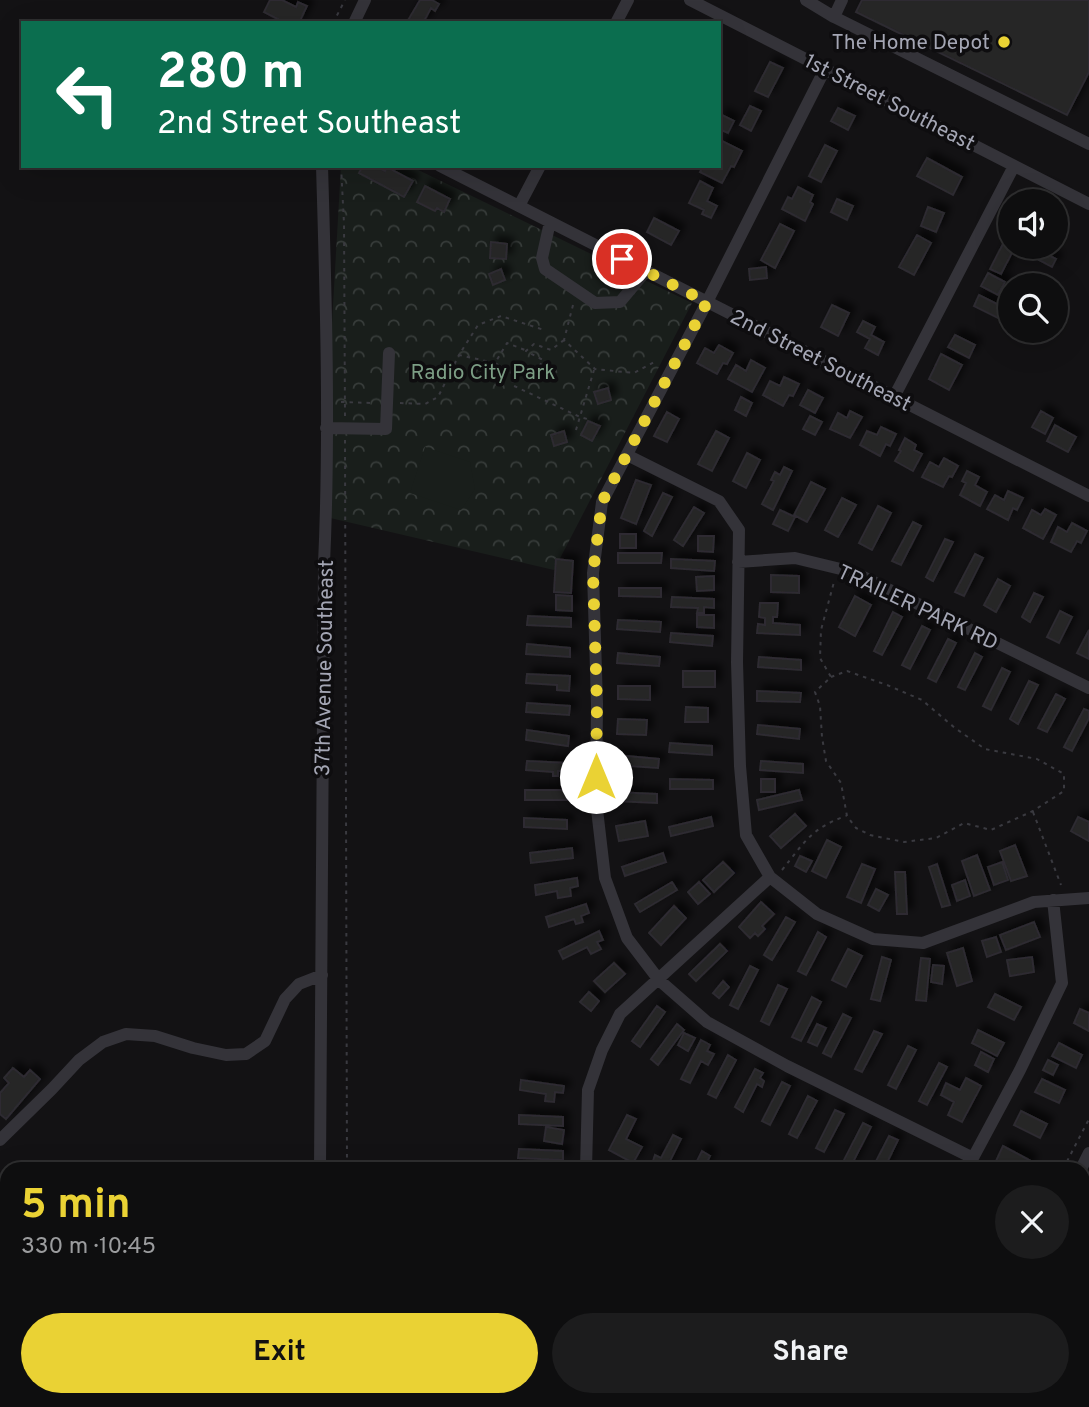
<!DOCTYPE html>
<html lang="en">
<head>
<meta charset="utf-8">
<style>
  body { margin:0; font-family:Overpass,sans-serif; background:#1c1c1d; color:#f1f3f6; height:100vh; display:flex; flex-direction:column; font-size:26px; white-space:nowrap }
  * { box-sizing:border-box; margin:0 }
  p { font-size:23px; color:#9b9c9e }
  .icon { flex:none; width:38px; height:38px; fill:none; stroke:currentColor; stroke-width:2; stroke-linecap:round; stroke-linejoin:round }
  .map { position:relative; flex:1; overflow:hidden }
  .side { position:absolute; left:0px; top:1162px; width:1090px; height:245px; display:flex; flex-direction:column; background:#0e0e0f; border-radius:21px 21px 0 0; box-shadow:0 7px 28px #0002,0 0 0 2px #2e2e2f }
  .side>* { flex:none }
  .banner { position:absolute; left:21px; top:21px; width:700px; height:147px; border-radius:0px; box-shadow:0 7px 28px #0002,0 0 0 2px #2e2e2f; background:#0b6e4f; color:#fff; overflow:hidden }
  .fabs { position:absolute; left:998px; top:189px; display:grid; gap:14px }
  .fabs a { display:grid; place-items:center; width:70px; height:70px; border-radius:50%; background:#0e0e0f; box-shadow:0 7px 28px #0002,0 0 0 2px #2e2e2f; font-size:35px }
  .pin { position:absolute; display:grid; place-items:center; width:60px; height:60px; color:#fff; margin:-30px; border:4px solid #fff; border-radius:50%; box-shadow:0 2px 7px #0007 }
  .me { position:absolute; width:77px; margin:-38px; rotate:0deg; stroke-linejoin:round; filter:drop-shadow(0 0 5px #0008) }
  .turn { display:flex; align-items:center; gap:24px; height:147px; padding:0 21px; font-size:32px }
  .turn .icon { width:91px; height:91px; stroke-width:2.5 }
  .turn b { display:block; font-size:49px; line-height:60px }
  .round { display:grid; place-items:center; flex:none; width:74px; height:74px; border-radius:37px; background:#1c1c1d }
  .overview { display:flex; align-items:center; justify-content:space-between; height:119px; padding:0 21px }
  h1 { font-size:42px; font-weight:700; line-height:52px; color:#ead234 }
  .primary-button { display:flex; gap:14px; margin-top:auto; padding:14px 21px }
  .primary-button a { flex:1; height:80px; border-radius:42px; background:#ead234; color:#111; font-size:28px; font-weight:700; line-height:80px; text-align:center }
  .primary-button a+a { background:#1c1c1d; color:#f1f3f6 }
  .map>svg:first-child { display:block }
  .forest { fill:url(#forest-crowns) }
  .garden { fill:#191e1b }
  .building { fill:#262528; stroke:#2d2c30; stroke-width:2; filter:url(#shadow) }
  .lines { fill:none; stroke-linecap:round; stroke-linejoin:round }
  .path { stroke:#3a3a40; stroke-width:2; stroke-dasharray:3.5 5; stroke-linecap:butt }
  .minor { stroke:#343339; stroke-width:12 }
  .route { stroke:#ead234; stroke-width:12; stroke-dasharray:0 21.6 }
  .poi-dot { fill:#ead234; stroke:#0e0d0f; stroke-width:2.5 }
  .labels { text-anchor:middle; stroke-width:7; stroke-linejoin:round; paint-order:stroke }
  .poi-label { font-size:21px; fill:#a4a6b4; stroke:#0e0d0f; text-anchor:end }
  .street-label { font-size:21px; fill:#a4a6b4; stroke:#0e0d0f }
  .park-label { font-size:21px; fill:#7c9e85; stroke:#0e0d0f }
</style>
</head>
<body>
<div class="map">
<svg width="1089" height="1407" viewBox="0 0 1089 1407">
  <defs>
    <pattern id="forest-crowns" width="20" height="18" patternUnits="userSpaceOnUse" patternTransform="scale(1.75)"><rect width="20" height="18" fill="#191e1b"/><path d="M2 6a3 3 0 1 1 6 0M12 15a3 3 0 1 1 6 0" fill="none" stroke="#373c3a"/></pattern>
    <filter id="shadow"><feDropShadow dx="6" dy="-6" stdDeviation="3.5" flood-color="#0009"/></filter>
  </defs>
  <rect width="100%" height="100%" fill="#131214"/>
  <path class="forest" d="M341 166H410L692 303 554 570 326 517V428Z"/>
  <path class="garden" d="M425 447 470 462 475 489 461 510 410 493Z"/>
  <path class="building" d="M270 0H282L296 7 298 2 307 6 299 23H285L264 12Z
    M420 0H432L439 4 435 11 431 8 423 23H409L407 22Z
    M862 0H1089V72L1067 115 856 12Z
    M770 62 783 68 768 97 755 91Z
    M750 106 761 111 751 131 740 125Z
    M838 108 855 116 848 130 831 121Z
    M720 114 734 121 728 133 719 129Z
    M722 141 742 151 734 167 731 166 722 183 700 172 703 166H719V146Z
    M825 145 837 151 821 182 809 176Z
    M927 158 962 177 953 195 917 176Z
    M363 166H376L385 171 387 167 413 181 404 197 359 173Z
    M700 181 713 188 707 201 717 206 711 218 702 214 704 210 689 203Z
    M425 186 450 199 444 212 437 208 435 211 417 202Z
    M798 187 813 195 810 202 813 204 805 221 782 209 788 197 792 199Z
    M837 199 853 206 847 220 831 212Z
    M928 207 944 213 936 232 921 226Z
    M654 218 679 231 671 245 647 232Z
    M780 224 794 231 775 268 761 260Z
    M1008 234 1010 235V247H1015L1001 274 990 269Z
    M917 235 931 243 914 275 899 267Z
    M491 242 507 244 506 259 490 258Z
    M1043 252 1056 259 1052 267 1039 260Z
    M766 267 767 278 750 280 749 269Z
    M501 269 505 280 493 285 489 274Z
    M988 273 1005 282 998 295 981 286Z
    M979 295 1003 307 998 318 974 306Z
    M832 305 849 313 838 336 821 327Z
    M863 321 875 327 871 335 884 342 878 355 865 348 870 339 857 332Z
    M955 335 975 345 969 358 948 347Z
    M719 345 733 353 727 364 723 363 717 374 697 363 705 348 714 353Z
    M941 354 962 365 949 390 929 379Z
    M751 360 765 368 752 392 728 379 736 365 746 371Z
    M784 377 799 384 793 396 789 395 783 406 763 395 770 381 780 386Z
    M608 388 611 400 598 404 594 392Z
    M808 390 823 398 815 413 800 405Z
    M741 397 752 403 746 416 735 410Z
    M850 411 862 417 850 438 830 429 838 413 847 418Z
    M1041 411 1053 418 1045 434 1032 427Z
    M667 412 679 419 667 442 654 436Z
    M810 416 822 422 815 435 803 429Z
    M588 421 600 426 592 441 581 435Z
    M1055 425 1076 437 1068 452 1047 441Z
    M881 427 896 434 890 446 886 444 880 456 860 445 867 431 877 435Z
    M564 431 567 442 554 446 551 435Z
    M716 431 729 438 712 471 698 464Z
    M905 438 916 445 914 450 922 454 913 471 895 461 901 451 899 450Z
    M747 453 760 460 746 488 733 481Z
    M944 458 958 466 952 477 949 476 943 487 922 477 930 462 939 467Z
    M784 467 792 471 773 510 762 504 774 481 771 480 775 472 780 475Z
    M967 471 979 477 975 485 987 492 980 506 960 495 966 483 962 481Z
    M636 480 651 485 636 524 621 518Z
    M811 482 825 489 807 522 794 515Z
    M1008 491 1023 498 1017 510 1013 508 1008 520 987 509 995 495 1004 500Z
    M663 493 672 497 652 536 644 531Z
    M842 498 856 505 838 537 825 530Z
    M878 506 891 513 872 550 859 543Z
    M694 507 704 513 683 546 674 540Z
    M1045 509 1056 515 1043 539 1023 528 1032 510 1041 515Z
    M780 510 795 517 788 531 773 524Z
    M913 522 921 526 901 565 892 561Z
    M1072 523 1087 531 1081 543 1077 541 1071 552 1051 542 1058 527 1067 532Z
    M620 534H636V548H620Z
    M698 536H714L713 552 698 551Z
    M945 539 953 542 933 581 926 577Z
    M618 553H662L661 563H618Z
    M975 554 983 558 964 596 955 592Z
    M556 559 573 561 571 593 554 592Z
    M671 559 715 561 714 571 671 568Z
    M771 575 799 576V593L771 592Z
    M714 576V590L697 591 696 577Z
    M998 579 1010 586 996 612 984 605Z
    M619 588H661V597L619 596Z
    M1034 593 1043 597 1030 622 1022 617Z
    M556 595 572 596V611L556 610Z
    M855 596 871 605 855 636 839 627Z
    M672 597 714 599V608L704 607V613H697L698 608 671 607Z
    M760 603H778L777 617H773V623L800 625V635L757 633 758 624 765 625V618L759 617Z
    M1060 611 1072 617 1059 643 1047 637Z
    M893 612 902 617 882 655 874 651Z
    M697 615H714V628L697 627Z
    M528 616 571 618V627L527 625Z
    M618 620 661 622 660 632 617 629Z
    M922 626 930 630 910 669 902 665Z
    M1089 630V659L1077 653Z
    M671 633 713 636 712 646 670 642Z
    M948 639 956 643 936 682 928 678Z
    M527 644 570 648V657L526 654Z
    M618 653 660 657 659 666 617 663Z
    M975 653 982 657 965 690 958 687Z
    M759 657 801 660V670L758 667Z
    M1002 668 1010 672 991 710 983 706Z
    M683 671H715V687H683Z
    M527 674 570 676 569 691 557 690V685L526 683Z
    M1029 681 1038 685 1018 724 1010 719Z
    M618 686H650V700L618 699Z
    M757 691 801 693 800 702 757 701Z
    M1056 694 1065 699 1047 732 1038 728Z
    M527 703 570 706 569 715 526 712Z
    M686 707 708 708V722H685Z
    M1084 709 1089 711V718L1072 751 1064 747Z
    M618 719 647 720 646 735 617 734Z
    M758 725 800 729 799 739 757 734Z
    M527 730 569 736 568 746 526 740Z
    M670 743 712 746V755L669 752Z
    M616 755 659 759 658 768 615 765Z
    M527 761 569 763 568 771H558V776H553V772L526 770Z
    M761 761 803 764V773L760 770Z
    M670 779 713 780V789H670Z
    M761 779H775V792H761Z
    M525 790H568V800H525Z
    M799 790 802 800 759 810 757 800Z
    M614 792 657 794V803L614 801Z
    M795 814 806 826 781 848 770 836Z
    M711 817 713 826 671 836 669 827Z
    M1078 817 1089 822V841L1071 831Z
    M524 818 567 820V829L524 827Z
    M645 821 648 836 619 841 616 826Z
    M827 840 841 847 826 878 812 871Z
    M1015 845 1027 876 1011 881 1000 851Z
    M572 848 573 858 531 863 530 853Z
    M663 853 666 862 625 876 622 867Z
    M977 855 990 890 974 896 962 861Z
    M800 856 812 861 806 872 795 866Z
    M723 862 734 873 714 892 703 880Z
    M1002 862 1008 880 994 885 988 867Z
    M862 864 875 869 861 903 847 897Z
    M937 864 950 905 942 907 929 867Z
    M895 872H905L907 914H897Z
    M577 878 578 886 570 888 571 896 558 898 557 891 536 895 535 885Z
    M965 880 970 896 957 901 952 885Z
    M672 882 677 890 640 912 635 904Z
    M699 882 710 894 698 904 688 892Z
    M876 889 888 895 879 911 868 905Z
    M761 902 774 914 762 926 765 929 758 936 755 933 750 938 739 927Z
    M586 904 589 913 581 916 583 922 576 924 574 919 549 927 546 917Z
    M674 906 686 918 661 945 649 933Z
    M786 917 795 922 772 960 764 955Z
    M1034 922 1040 937 1006 950 1000 935Z
    M599 931 603 940 597 942 601 949 591 954 587 947 563 959 559 951Z
    M818 932 826 937 806 975 798 971Z
    M996 937 1001 952 987 957 982 941Z
    M720 944 727 951 696 981 689 974Z
    M963 948 972 981 957 986 947 953Z
    M848 949 862 956 846 987 832 980Z
    M882 957 891 960 880 1001 871 999Z
    M1032 957 1034 972 1010 976 1007 960Z
    M921 958 930 959 926 1001 916 1000Z
    M614 963 625 974 605 992 594 981Z
    M933 965 944 966 942 984 931 982Z
    M750 966 758 970 738 1009 730 1005Z
    M723 981 729 987 719 998 713 993Z
    M778 985 787 989 769 1025 761 1021Z
    M589 992 599 1001 591 1011 580 1002Z
    M995 994 1021 1007 1014 1020 988 1007Z
    M812 997 821 1002 801 1041 792 1037Z
    M657 1006 665 1012 640 1047 632 1041Z
    M1080 1009 1089 1013V1031L1074 1023Z
    M843 1014 851 1018 831 1057 823 1053Z
    M677 1024 684 1030 658 1065 651 1059Z
    M817 1024 826 1028 817 1046 808 1042Z
    M978 1030 1004 1043 997 1056 972 1043Z
    M874 1031 882 1034 862 1072 855 1069Z
    M684 1033 695 1038 688 1051 678 1045Z
    M701 1040 710 1045 707 1051 714 1054 708 1065 701 1061 690 1083 681 1079Z
    M1059 1043 1082 1055 1076 1068 1052 1056Z
    M908 1046 916 1050 896 1089 888 1085Z
    M981 1052 994 1059 988 1072 975 1065Z
    M728 1055 736 1060 716 1098 708 1094Z
    M1048 1060 1058 1065 1053 1075 1043 1070Z
    M939 1063 947 1067 927 1105 919 1101Z
    M13 1068 24 1077 30 1070 40 1079 6 1119 0 1114V1093L9 1083 4 1078Z
    M755 1069 763 1073 760 1078 764 1081 762 1087 757 1084 743 1112 735 1107Z
    M966 1078 981 1086 962 1122 948 1115 954 1102 941 1095 946 1083 960 1090Z
    M1042 1079 1065 1090 1059 1103 1035 1092Z
    M521 1080 564 1086 563 1093 555 1092 554 1102 545 1101 546 1094 520 1090Z
    M782 1082 790 1086 770 1125 762 1121Z
    M808 1096 817 1101 797 1138 789 1134Z
    M835 1110 844 1114 824 1152 816 1148Z
    M1021 1111 1047 1124 1040 1138 1014 1125Z
    M519 1115 563 1117V1126L519 1124Z
    M627 1115 636 1119 626 1139 642 1147 633 1163 609 1150Z
    M863 1123 871 1127 851 1166 843 1162Z
    M546 1127 564 1130 562 1144 544 1141Z
    M673 1135 681 1139 666 1169H656L659 1164 653 1161 655 1155 661 1158Z
    M889 1136 898 1140 884 1169H872Z
    M1003 1146 1031 1161 1027 1169H1012L996 1161Z
    M519 1149 563 1151V1160L518 1158Z
    M702 1151 710 1156 704 1169H693Z
    M533 1400H558L565 1403 563 1407H536L531 1404Z
    M1043 1400H1069L1070 1404 1078 1402 1083 1405 1085 1401 1089 1403V1407H1045Z"/>
  <g class="lines">
    <path class="path" d="M333 23 345 0
      M341 166 344 223 345 417
      M573 305 564 340 595 369 634 373 656 361
      M564 340 551 350 534 344 526 351 543 360 531 381 514 375 512 385 580 417 591 420
      M495 363 459 355 478 325 501 316 544 330
      M513 374 495 363 507 343 525 350
      M341 402 373 403
      M400 403 425 404 438 397 459 355
      M576 430 594 370
      M345 440 347 1169
      M831 677 847 671 887 685 922 700 955 728 985 749 1037 759 1064 774V791L1033 811 991 830 964 823 936 838 904 842 870 835 856 828 847 816 841 783 826 761 822 737 820 706 815 692 831 677 820 658 821 630 834 582
      M1033 812 1061 885
      M782 870C804 843 811 828 846 816
      M1063 1169 1089 1119
      M297 1407 303 1400
      M932 1407 936 1400"/>
    <path class="minor" d="M690 0 1089 204
      M806 0 834 17 1089 144
      M834 17 842 0
      M354 23 365 0
      M616 23 628 0
      M825 69 707 302 602 502 593 573 597 704 596 801 605 878 627 938 659 980 707 1022 787 1066 973 1158
      M440 166 1089 496
      M519 206 540 166
      M550 222 542 258 545 269 595 303 620 302 646 271
      M894 397 1014 166
      M326 428 386 429 389 353
      M627 455 719 501 739 530 737 662 740 766 746 835 770 877 817 914 873 939 923 943 1034 902 1089 898
      M738 562 795 558 853 572 1089 688
      M0 1140 52 1089 79 1060 103 1042 126 1034 155 1036 193 1048 226 1055 246 1054 265 1041 285 999 299 984 322 975
      M320 1169 324 564C330 432 326 299 322 166
      M586 1169 588 1090 602 1050 620 1014 770 877
      M967 1169 1020 1070 1062 983 1053 900
      M1081 1169 1089 1153
      M1083 1198 1089 1202
      M722 1400 731 1407
      M270 1407 276 1400
      M791 1407 799 1400
      M954 1407 958 1400"/>
  </g>
  <g class="lines">
    <path class="route" d="M596 777 597 705 593 573 602 502 707 302 622 259"/>
  </g>
  <circle class="poi-dot" cx="1004" cy="42" r="7"/>
  <g class="labels">
    <g class="poi-label">
      <text x="990" y="49">The Home Depot</text>
    </g>
    <g class="street-label">
      <text transform="translate(890 102) rotate(27)" y="7">1st Street Southeast</text>
      <text transform="translate(821 360) rotate(27)" y="7">2nd Street Southeast</text>
      <text transform="translate(918 607) rotate(25)" y="7">TRAILER PARK RD</text>
      <text transform="translate(324 668) rotate(-89)" y="7">37th Avenue Southeast</text>
    </g>
    <g class="park-label">
      <text x="483" y="379">Radio City Park</text>
    </g>
  </g>
</svg>
<div class="fabs">
<a><svg class="icon" aria-label="sound" viewBox="0 0 24 24"><path d="M4 9h4l5-4v14l-5-4H4zM17 9q2 3 0 6"/></svg></a>
<a><svg class="icon" aria-label="search" viewBox="0 0 24 24"><circle cx="10" cy="10" r="6"/><path d="M15 15l6 6"/></svg></a>
</div>
<div class="pin" style="left:622px;top:259px;background:#d93025"><svg class="icon" aria-label="arrive" viewBox="0 0 24 24"><path d="M6 21V4h12l-3 4 3 4H6"/></svg></div>
<svg class="me" style="left:596px;top:777px" viewBox="-20 -20 40 40"><circle r="19" fill="#fff"/><path d="M0-13L10 11 0 6-10 11z" fill="#ead234"/></svg>
<div class="banner">
<div class="turn"><svg class="icon" aria-label="left" viewBox="0 0 24 24"><path d="M17 20v-9H6M10 6l-5 5 5 5"/></svg><div><b>280 m</b>2nd Street Southeast</div></div>
</div>
<section class="side">
<div class="overview"><div><h1>5 min</h1><p>330 m · 10:45</p></div><a class="round"><svg class="icon" aria-label="close" viewBox="0 0 24 24"><path d="M6 6l12 12M18 6L6 18"/></svg></a></div>
<div class="primary-button"><a>Exit</a><a>Share</a></div>
</section>
</div>
</body>
</html>
